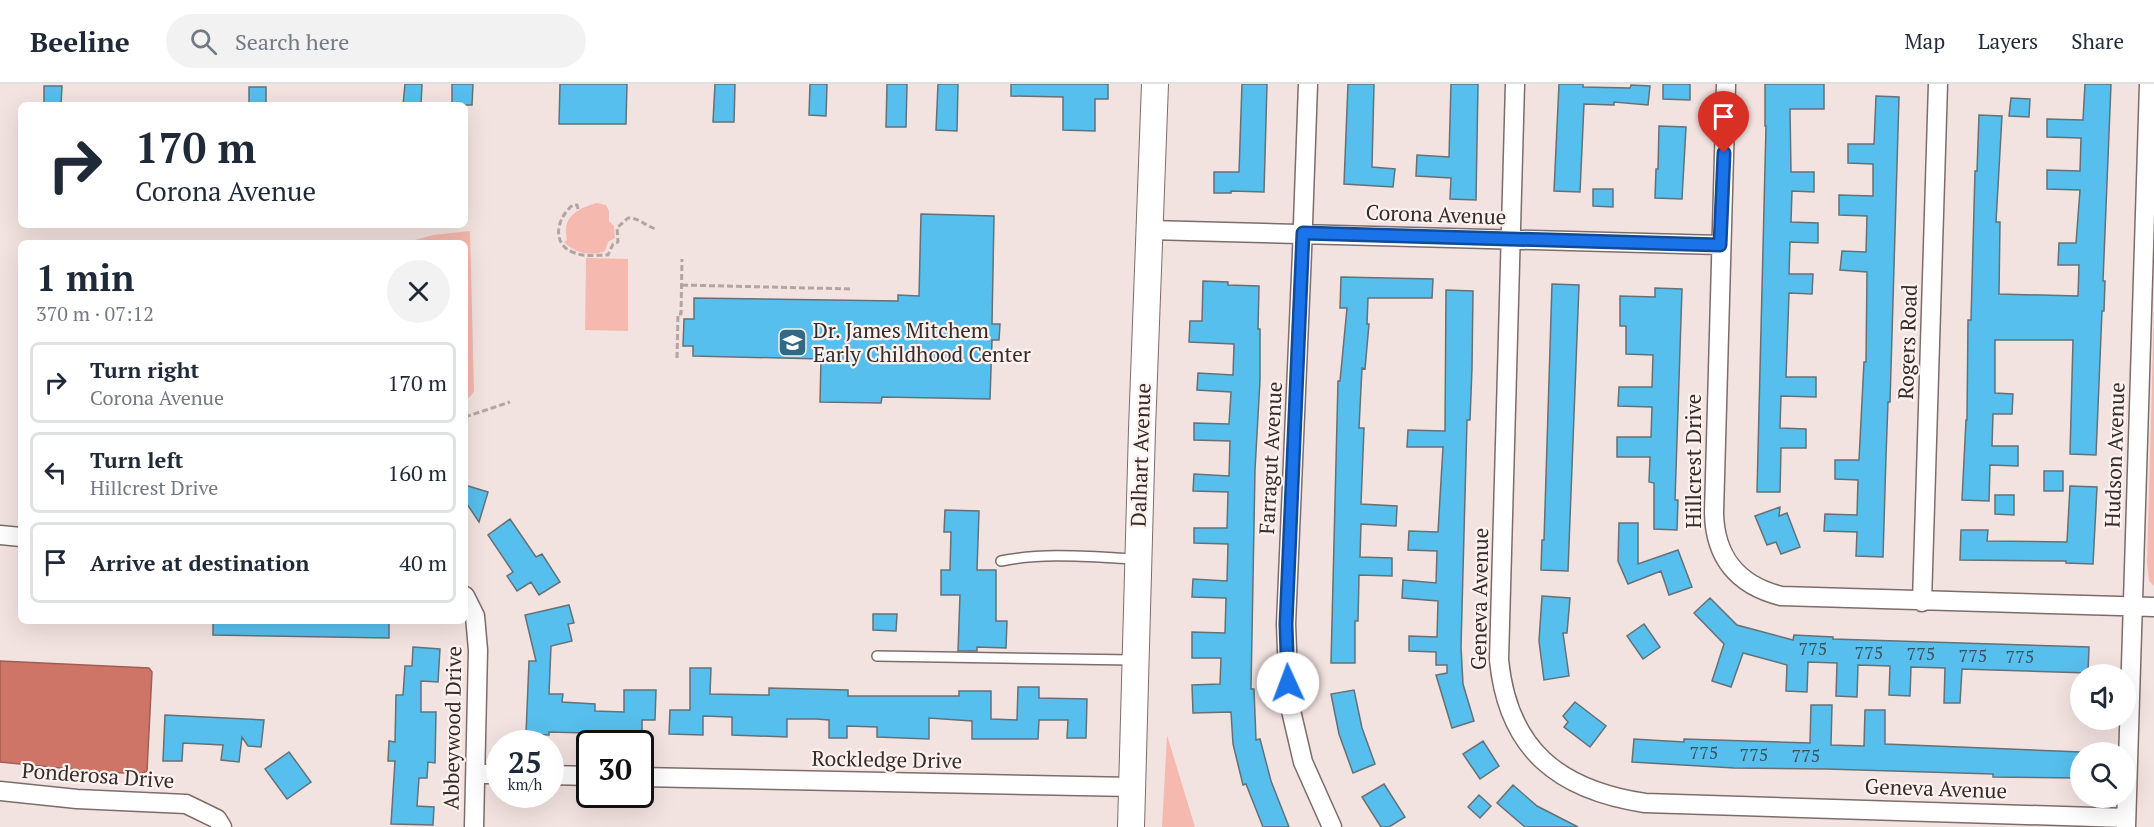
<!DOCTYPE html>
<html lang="en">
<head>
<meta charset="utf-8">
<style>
  body { margin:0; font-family:"PT Serif",serif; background:#f2f2f3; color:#1f2937; height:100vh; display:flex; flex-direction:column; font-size:22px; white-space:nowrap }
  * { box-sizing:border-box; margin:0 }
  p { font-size:20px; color:#747a83 }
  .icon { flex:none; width:33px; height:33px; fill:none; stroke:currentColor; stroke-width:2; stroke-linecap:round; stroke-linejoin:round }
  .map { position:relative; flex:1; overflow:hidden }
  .side { position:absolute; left:18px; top:156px; width:450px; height:384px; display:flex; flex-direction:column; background:#fff; border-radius:9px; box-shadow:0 6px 24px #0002 }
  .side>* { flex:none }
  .top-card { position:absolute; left:18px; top:18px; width:450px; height:126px; border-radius:9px; box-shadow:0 6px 24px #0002; background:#fff; color:#1f2937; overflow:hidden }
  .tools { position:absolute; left:2070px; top:580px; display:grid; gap:12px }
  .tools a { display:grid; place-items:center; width:66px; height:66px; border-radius:50%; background:#fff; box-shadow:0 6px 24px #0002; font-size:30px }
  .speed { position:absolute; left:486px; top:646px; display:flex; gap:12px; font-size:30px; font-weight:700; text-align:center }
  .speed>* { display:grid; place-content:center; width:78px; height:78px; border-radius:50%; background:#fff; box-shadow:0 6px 24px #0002; line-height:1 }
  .speed small { font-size:15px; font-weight:400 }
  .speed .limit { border:3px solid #111; border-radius:9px; background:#fff; color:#111 }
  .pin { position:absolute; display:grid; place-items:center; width:51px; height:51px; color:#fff; margin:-62px -26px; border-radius:50% 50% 50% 0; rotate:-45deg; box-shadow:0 0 6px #0007 }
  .pin .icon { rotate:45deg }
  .me { position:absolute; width:66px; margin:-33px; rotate:358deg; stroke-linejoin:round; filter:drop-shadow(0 0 4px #0008) }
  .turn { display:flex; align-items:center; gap:21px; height:126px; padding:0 18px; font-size:27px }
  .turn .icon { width:78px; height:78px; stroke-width:2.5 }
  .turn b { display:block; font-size:42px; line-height:51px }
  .round { display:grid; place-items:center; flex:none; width:63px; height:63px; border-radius:32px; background:#f2f2f3 }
  .summary { display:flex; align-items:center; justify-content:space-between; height:102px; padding:0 18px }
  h1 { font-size:36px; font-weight:700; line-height:45px }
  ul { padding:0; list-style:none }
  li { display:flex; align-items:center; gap:18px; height:81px; margin:0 12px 9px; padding:0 6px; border:3px solid #e0e1e3; border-radius:9px }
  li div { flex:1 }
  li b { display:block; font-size:22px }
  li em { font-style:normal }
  header { display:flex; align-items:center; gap:36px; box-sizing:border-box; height:84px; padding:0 30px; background:#fff; border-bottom:2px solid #e0e1e3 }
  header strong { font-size:28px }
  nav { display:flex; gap:33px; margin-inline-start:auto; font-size:21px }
  .search { width:420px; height:54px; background:#f2f2f3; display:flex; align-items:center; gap:15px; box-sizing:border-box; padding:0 21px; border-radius:33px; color:#747a83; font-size:22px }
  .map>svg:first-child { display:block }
  .green { fill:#f6b9af }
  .water { fill:#cf7567; stroke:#a05f55; stroke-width:1.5 }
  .building { fill:#57bfed; stroke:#647177; stroke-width:1.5 }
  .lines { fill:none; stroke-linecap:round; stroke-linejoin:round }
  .lane-casing { stroke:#7c6d6b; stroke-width:12 }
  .street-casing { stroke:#7c6d6b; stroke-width:21 }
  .secondary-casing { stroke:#7c6d6b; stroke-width:28 }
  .path { stroke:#b2a5a3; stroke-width:3; stroke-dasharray:6 3; stroke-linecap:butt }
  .lane { stroke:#fff; stroke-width:9 }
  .street { stroke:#fff; stroke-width:18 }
  .secondary { stroke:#fff; stroke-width:26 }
  .route-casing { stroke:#114b97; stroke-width:15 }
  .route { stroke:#1a73e8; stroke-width:10 }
  .labels { text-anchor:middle; stroke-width:4.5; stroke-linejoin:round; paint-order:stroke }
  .number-label { font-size:18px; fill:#3b515c }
  .street-label { font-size:21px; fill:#322c2b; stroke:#fef1ee }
  .poi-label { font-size:21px; fill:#322c2b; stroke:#fef1ee; text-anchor:start }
</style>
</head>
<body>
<header>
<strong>Beeline</strong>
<div class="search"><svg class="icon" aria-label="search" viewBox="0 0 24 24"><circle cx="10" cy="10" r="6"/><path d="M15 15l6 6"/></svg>Search here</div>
<nav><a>Map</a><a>Layers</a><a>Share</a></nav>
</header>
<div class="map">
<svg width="2154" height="743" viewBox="0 0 2154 743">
  <rect width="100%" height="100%" fill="#f3e3e0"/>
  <path class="green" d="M597 119 606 121 609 127V137L614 142 615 154 608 158 605 167C591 173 575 169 564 158L567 156C561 133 578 124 597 119Z
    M470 147 474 307 471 312 465 316V159H404L433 151Z
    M586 174 628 175V247L585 246Z
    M2154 222V502L2149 497 2147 479Z
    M1167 651 1195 743H1162Z"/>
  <path class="water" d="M0 577 149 584 152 588 147 687 141 690 91 687 0 678Z"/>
  <path class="building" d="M405 0H422L421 21H403Z
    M452 0H473L472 21H452Z
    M560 0H627L626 40H559Z
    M715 0H735L734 38H713Z
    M810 0H827L826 32 809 31Z
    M887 0H907L906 43H886Z
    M938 0H958L957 47 936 46Z
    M1011 0H1108V15H1095V47L1063 46V13L1011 12Z
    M1242 0H1267L1264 108 1231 107V109H1214V88H1239Z
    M1348 0H1374L1372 83 1395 85 1393 103 1344 100Z
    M1451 0H1478L1476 116 1450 115 1451 94 1416 92 1417 71 1449 73Z
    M1559 0H1583V3L1630 4 1631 1 1650 2 1648 21 1614 18V21L1584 20 1580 108 1554 107Z
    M1663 0H1690V16L1663 15Z
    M1765 0H1824V25H1790L1791 88H1814V108L1792 107 1791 138 1818 139V159L1790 158 1789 190H1813L1812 210 1789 209 1786 293H1816V313L1781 312 1780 344 1806 345V364H1781L1780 408H1757L1766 42H1765Z
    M2085 0H2111L2103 197H2105L2104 227H2102L2096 371 2070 370 2073 256H1995V309L2013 310 2012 330H1993L1992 362H2018V382L1990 381 1989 417 1962 416 1966 336H1967L1968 236H1971L1975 87H1977L1979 31 2002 32 1996 138H2000L1999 210 2078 212 2079 181H2058L2059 159H2076L2080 106 2047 105V86L2080 87 2081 54 2047 53V35L2083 36Z
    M44 2H62L61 21H44Z
    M249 3H266V21H249Z
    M1876 12 1899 13 1890 318H1888L1886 372 1883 473 1856 472 1857 448 1824 447 1825 430 1857 431 1858 396 1835 395V376H1859L1864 278H1866L1867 188 1840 186 1842 167 1866 168 1867 132 1839 131V111L1873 112V80L1848 79V60H1874Z
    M2011 14 2030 15 2029 33 2009 32Z
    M1659 42 1686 43 1682 115 1655 114 1656 85H1658Z
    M1593 105H1613V123L1593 122Z
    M921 130 994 132 992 240H1000L999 256H992L990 315 882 313 881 319 820 318 821 275 693 272V262H683L684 235H694V214L898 217V211L919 212Z
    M1341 193 1433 195 1432 214H1368L1367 240H1369L1365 285 1362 284 1359 344H1364L1361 420 1397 422 1396 442 1361 440 1360 473 1392 474V492L1359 491 1358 537H1355V579H1331L1338 297H1340L1347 224H1340Z
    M1203 197 1228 198V201L1259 202 1258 245H1260V296L1255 386 1251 605H1254L1256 656 1260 655 1271 697 1289 743H1263L1246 700 1243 701 1233 660 1231 628 1193 629 1192 601 1220 600 1221 574H1192V548L1225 549 1226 514 1192 513 1193 495 1227 497 1228 460 1194 459V444H1227L1228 408 1193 407 1194 390 1229 392 1230 357 1194 356V339L1229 340 1231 308 1197 306 1198 289 1233 291 1234 260 1189 258 1190 237H1202Z
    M1552 200 1579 201 1568 487 1541 486 1542 456H1544Z
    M1655 204 1682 205 1675 416H1678L1677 446 1654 445V399L1649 398 1650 373H1617V353H1651L1652 323 1618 322 1619 303H1652L1653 271 1626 270V242H1620V212L1655 213Z
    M1446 206 1473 207 1472 284 1470 336H1467L1461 563 1463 600 1474 637 1452 644 1436 591 1447 589V581H1436V568L1409 567V552L1437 553 1438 517 1402 514 1403 496 1436 499 1437 467 1408 466 1409 447 1438 448 1443 363H1407L1408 346 1445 347Z
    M2044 387H2063V407H2044Z
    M465 401 488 408 479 438 465 417Z
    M2070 402 2097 403 2093 480 2066 479V477L1960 476 1961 446H1988L1987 457 2067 458Z
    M1995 411H2014V431L1995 430Z
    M1780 423 1779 432 1787 429 1800 463 1781 470 1776 458 1767 461 1755 432Z
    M945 426 979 427 977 486H996V537H1007L1006 564 977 563V567H958L960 511H941V486H950L951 448H944Z
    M510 435 536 473 542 470 560 498 539 511 531 498 517 507 507 492 513 488 488 451Z
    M1619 439H1638V480L1678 466 1692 503 1669 511 1661 487 1628 500 1618 477Z
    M1542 512 1570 514 1567 549H1563L1569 592 1544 596 1539 557Z
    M1710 514 1737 541 1793 556 1794 551 1833 553V555L2089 563 2088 589 1962 585 1960 619H1944L1945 584 1911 583 1910 612 1889 611 1890 582 1858 581 1857 613 1836 612 1837 579 1808 578 1807 608 1786 607 1787 581 1743 569 1731 603 1712 597 1724 560 1694 529Z
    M569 521 574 539 568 540 572 557 551 562 549 610H563L562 618 595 620V627L624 628V606H656L655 636H642V654H624V650L549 648V651L526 650 529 577H536L525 531Z
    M873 530H897L896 547 873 546Z
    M213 537H389V554L213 551Z
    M1644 540 1660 563 1643 575 1627 552Z
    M413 563 440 565 438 598 421 597V628H436L435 679 428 678 427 694H419L417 722 434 723 433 741 391 740 395 677H388L389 657 395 658 396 611H403L405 582H412Z
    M690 584H711L710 610 769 611V604L848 606V612H959V607H991V635L1017 636 1018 603H1039V614L1087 615 1086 654H1067L1068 636H1039L1038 655H972V637L929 634V655L877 653V643L847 642V654H829V636L816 635H787V653L732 651V633L703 632V651L669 650 670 626H690Z
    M1354 606 1362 644 1375 680 1353 689 1339 650 1331 610Z
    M1575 618 1606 642 1590 663 1564 643 1568 638 1563 632Z
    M1811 621H1832L1831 661 1864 662 1865 626H1885V660L2080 668 2079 694 1993 693V690L1826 685 1734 684 1632 678 1634 655 1684 658V655L1810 659Z
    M165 631 264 636 261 663 248 662 242 653 239 678 221 676 223 661 183 659 182 677H163Z
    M1483 657 1499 682 1480 695 1463 670Z
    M289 668 311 698 287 715 265 685Z
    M1384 700 1405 733 1389 743H1381L1362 713Z
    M1513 701 1537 722 1578 743H1525L1497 719Z
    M1479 711 1491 722 1480 734 1468 723Z"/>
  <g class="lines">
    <defs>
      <path id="lane" d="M1001 477C1045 468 1091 473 1136 475
        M877 572 1133 576"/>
      <path id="street" d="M1308 0 1302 168 1286 540 1289 618 1303 678 1332 743
        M1515 0 1499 576C1508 666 1559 706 1645 719L2126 734
        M1726 0 1714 429C1715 473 1737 501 1781 512L2154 523
        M1150 146 1720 161
        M0 451 21 453
        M465 512 475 532 478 566 474 743
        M1922 518 1938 0
        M476 690H500
        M550 691 590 692
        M640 693 1132 703
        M0 707 77 715 186 720 217 735 222 743
        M2126 743 2149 0"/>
      <path id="secondary" d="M1131 743 1142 345 1155 0"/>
    </defs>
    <use href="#lane" class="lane-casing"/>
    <use href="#street" class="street-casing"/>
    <use href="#secondary" class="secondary-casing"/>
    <path class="path" d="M578 125 577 121H573C557 133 550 161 575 169 585 173 597 171 608 171L613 160 618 158 617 144 628 134C640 134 645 142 656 145
      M682 201 853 205
      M677 274 678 230H681L682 175
      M465 333 510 318"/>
    <use href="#lane" class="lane"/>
    <use href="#street" class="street"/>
    <use href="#secondary" class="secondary"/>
  </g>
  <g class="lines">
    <defs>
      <path id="route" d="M1288 599 1286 540 1303 149 1720 161 1724 69"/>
    </defs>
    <use href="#route" class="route-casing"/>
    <use href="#route" class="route"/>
  </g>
  <defs>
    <symbol id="school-square" viewBox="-11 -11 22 22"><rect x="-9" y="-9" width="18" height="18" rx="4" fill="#316a84" stroke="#fef1ee"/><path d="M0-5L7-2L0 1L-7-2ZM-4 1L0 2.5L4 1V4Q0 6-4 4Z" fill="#fff"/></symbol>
  </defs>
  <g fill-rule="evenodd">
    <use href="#school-square" x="776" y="242" width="33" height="33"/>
  </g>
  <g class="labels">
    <g class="number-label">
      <text x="1813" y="571">775</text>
      <text x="1869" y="575">775</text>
      <text x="1921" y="576">775</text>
      <text x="1973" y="578">775</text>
      <text x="2020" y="579">775</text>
      <text x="1704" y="675">775</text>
      <text x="1754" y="677">775</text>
      <text x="1806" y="678">775</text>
    </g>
    <g class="street-label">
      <text transform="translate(1436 131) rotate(2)" y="7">Corona Avenue</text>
      <text transform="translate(1908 258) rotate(-88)" y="7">Rogers Road</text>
      <text transform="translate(1141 371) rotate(-88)" y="7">Dalhart Avenue</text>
      <text transform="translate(2115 371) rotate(-88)" y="7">Hudson Avenue</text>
      <text transform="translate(1271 374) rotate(-87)" y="7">Farragut Avenue</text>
      <text transform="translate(1694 377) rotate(-90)" y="7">Hillcrest Drive</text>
      <text transform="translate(1480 515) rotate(-89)" y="7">Geneva Avenue</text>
      <text transform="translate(453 644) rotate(-89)" y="7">Abbeywood Drive</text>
      <text transform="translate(887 676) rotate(1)" y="7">Rockledge Drive</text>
      <text transform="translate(98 692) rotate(4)" y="7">Ponderosa Drive</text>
      <text transform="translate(1936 705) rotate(2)" y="7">Geneva Avenue</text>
    </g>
    <g class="poi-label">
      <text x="813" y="254">Dr. James Mitchem<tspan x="813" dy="24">Early Childhood Center</tspan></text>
    </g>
  </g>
</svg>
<div class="tools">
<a><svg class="icon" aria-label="sound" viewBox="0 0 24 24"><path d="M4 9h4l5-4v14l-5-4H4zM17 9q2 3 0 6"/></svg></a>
<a><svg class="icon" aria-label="search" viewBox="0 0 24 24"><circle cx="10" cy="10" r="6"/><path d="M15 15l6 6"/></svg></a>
</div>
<div class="speed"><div>25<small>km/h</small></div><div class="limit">30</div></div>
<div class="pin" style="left:1724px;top:69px;background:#d93025"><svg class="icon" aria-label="arrive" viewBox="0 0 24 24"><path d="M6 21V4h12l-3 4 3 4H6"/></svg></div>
<svg class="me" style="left:1288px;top:599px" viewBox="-20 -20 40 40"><circle r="19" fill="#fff"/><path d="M0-13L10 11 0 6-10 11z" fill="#1a73e8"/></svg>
<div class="top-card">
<div class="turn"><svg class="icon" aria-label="right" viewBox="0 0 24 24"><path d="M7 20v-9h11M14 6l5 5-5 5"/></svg><div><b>170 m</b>Corona Avenue</div></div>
</div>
<section class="side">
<div class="summary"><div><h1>1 min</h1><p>370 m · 07:12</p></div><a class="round"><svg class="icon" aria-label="close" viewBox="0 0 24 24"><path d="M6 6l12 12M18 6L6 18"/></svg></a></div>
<ul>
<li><svg class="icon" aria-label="right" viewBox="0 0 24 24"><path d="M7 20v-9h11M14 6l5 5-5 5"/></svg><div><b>Turn right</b><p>Corona Avenue</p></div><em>170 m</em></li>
<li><svg class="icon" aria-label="left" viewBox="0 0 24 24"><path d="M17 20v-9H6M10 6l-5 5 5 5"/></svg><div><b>Turn left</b><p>Hillcrest Drive</p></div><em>160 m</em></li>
<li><svg class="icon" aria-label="arrive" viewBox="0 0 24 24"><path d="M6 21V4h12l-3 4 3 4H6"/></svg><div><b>Arrive at destination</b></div><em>40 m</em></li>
</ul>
</section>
</div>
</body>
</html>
